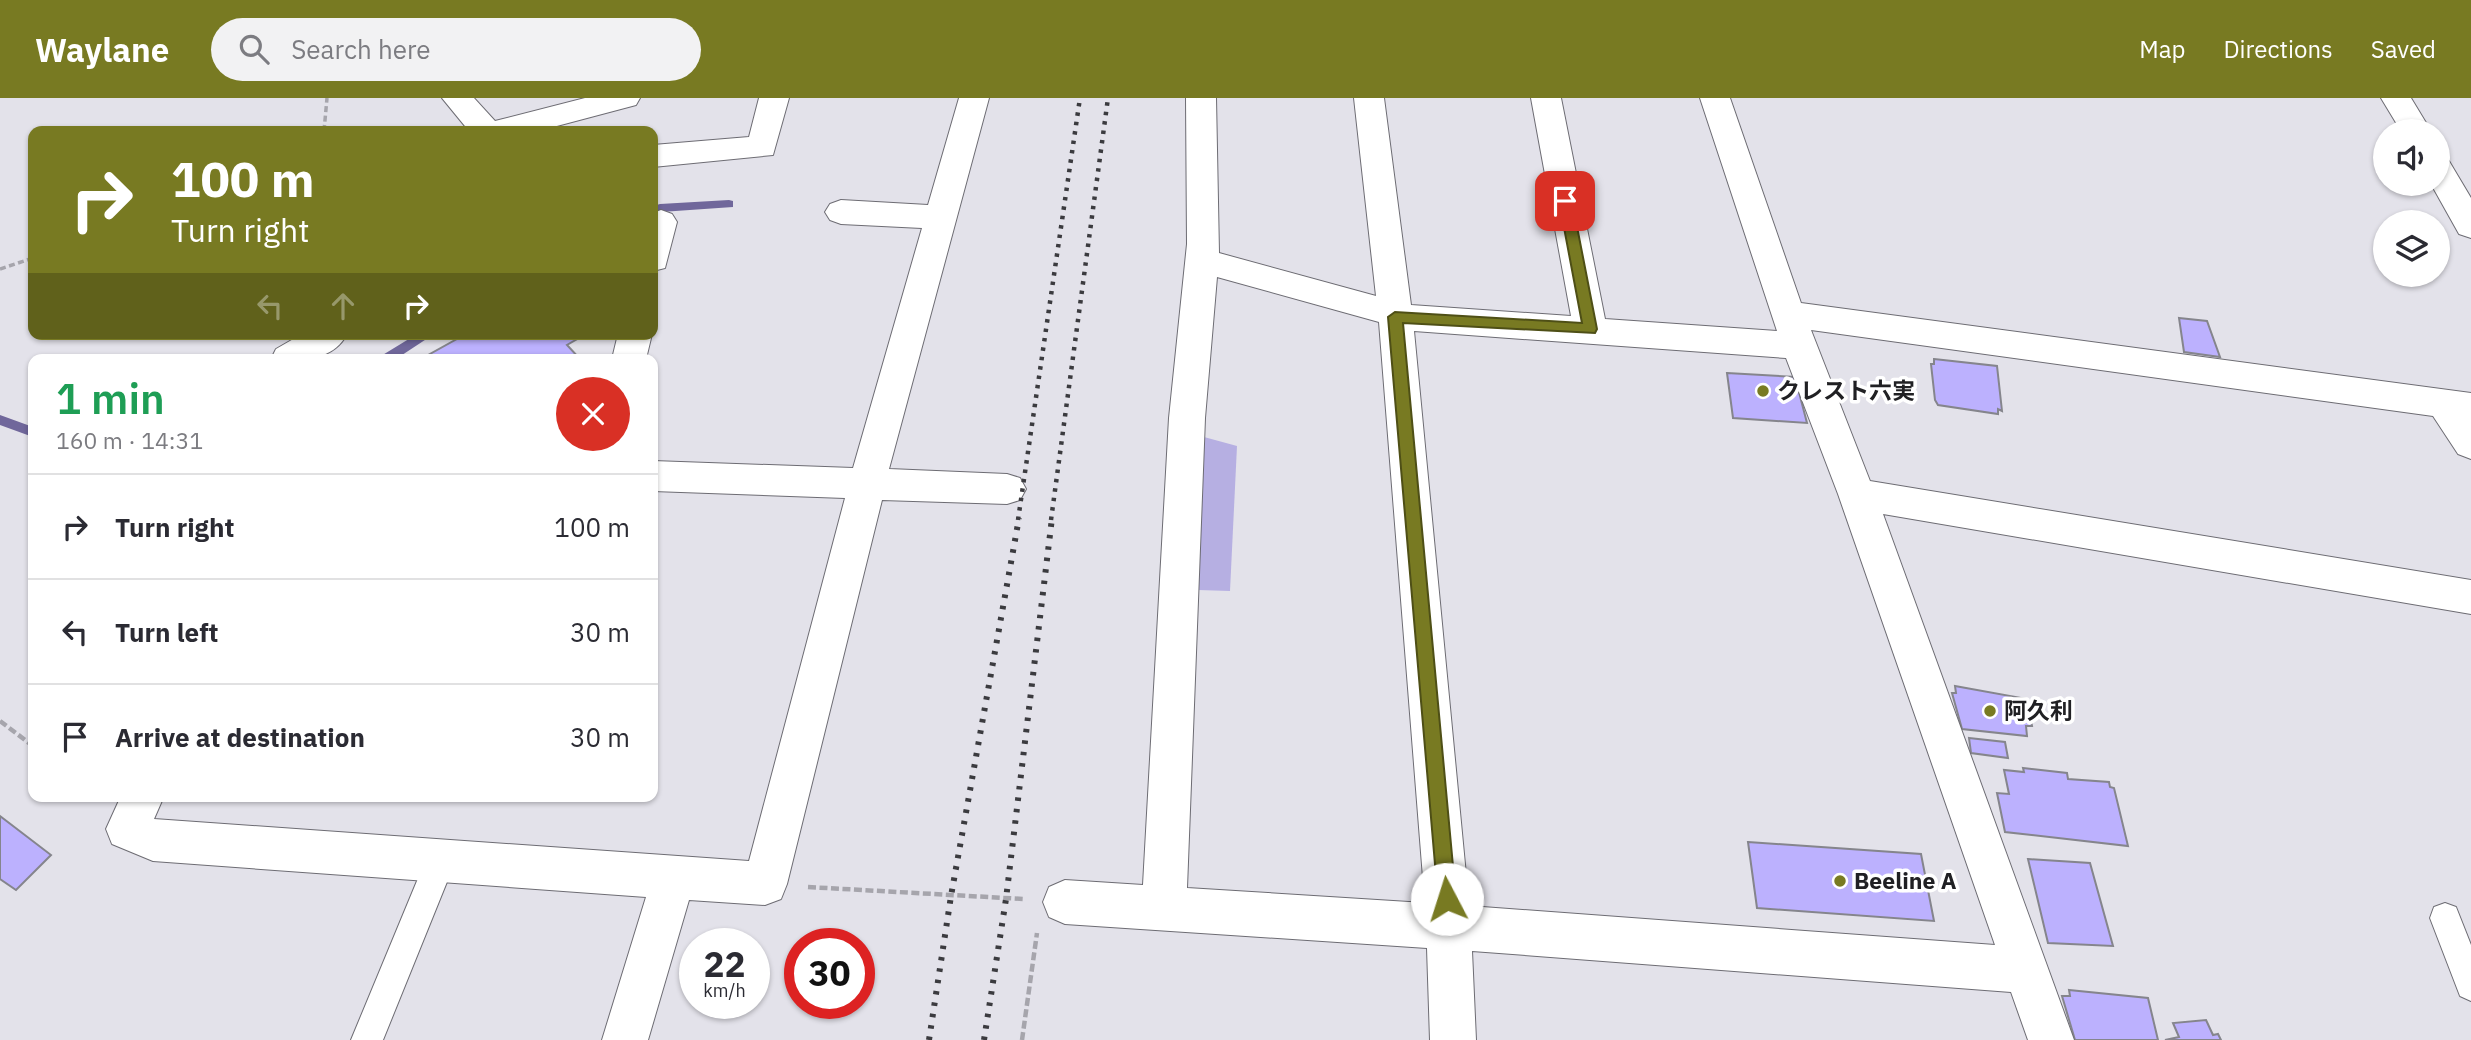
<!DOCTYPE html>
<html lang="en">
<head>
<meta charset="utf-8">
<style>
  body { margin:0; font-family:"IBM Plex Sans","Noto Sans JP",sans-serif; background:#f2f2f3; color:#2b2b33; height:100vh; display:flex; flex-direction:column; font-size:26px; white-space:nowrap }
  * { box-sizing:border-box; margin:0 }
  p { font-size:23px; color:#7c7c81 }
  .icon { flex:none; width:38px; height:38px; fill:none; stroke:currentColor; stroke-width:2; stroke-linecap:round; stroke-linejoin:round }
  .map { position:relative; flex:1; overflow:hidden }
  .panel { position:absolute; left:28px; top:256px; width:630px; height:448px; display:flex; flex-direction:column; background:#fff; border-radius:14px; box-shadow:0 2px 5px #0004 }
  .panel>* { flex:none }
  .guide { position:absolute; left:28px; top:28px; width:630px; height:214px; border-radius:14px; box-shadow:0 2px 5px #0004; background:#787a22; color:#fff; overflow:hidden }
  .buttons { position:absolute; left:2373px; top:21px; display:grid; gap:14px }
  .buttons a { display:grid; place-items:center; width:77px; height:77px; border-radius:50%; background:#fff; box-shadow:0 2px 5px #0004; font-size:35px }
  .speed { position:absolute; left:679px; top:830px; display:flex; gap:14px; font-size:35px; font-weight:700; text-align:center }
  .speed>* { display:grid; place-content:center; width:91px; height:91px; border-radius:50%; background:#fff; box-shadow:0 2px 5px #0004; line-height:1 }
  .speed small { font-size:18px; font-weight:400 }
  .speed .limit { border:10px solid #d22; background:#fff; color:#111 }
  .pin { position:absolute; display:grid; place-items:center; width:60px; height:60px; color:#fff; margin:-30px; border-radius:14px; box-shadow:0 4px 10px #0006 }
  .me { position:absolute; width:77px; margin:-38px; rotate:355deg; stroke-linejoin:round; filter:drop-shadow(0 0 5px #0008) }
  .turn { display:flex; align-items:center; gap:24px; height:147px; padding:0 28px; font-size:32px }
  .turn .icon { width:91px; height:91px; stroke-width:2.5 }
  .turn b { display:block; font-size:49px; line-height:60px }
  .lanes { display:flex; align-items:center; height:66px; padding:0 28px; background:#0003; justify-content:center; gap:35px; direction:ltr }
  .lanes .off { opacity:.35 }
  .round { display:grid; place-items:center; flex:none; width:74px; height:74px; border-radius:37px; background:#f2f2f3 }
  .overview { display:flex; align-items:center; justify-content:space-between; height:119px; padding:0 28px }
  h1 { font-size:42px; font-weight:600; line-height:52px; color:#1e9e55 }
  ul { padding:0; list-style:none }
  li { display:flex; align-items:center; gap:21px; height:105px; padding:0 28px; border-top:2px solid #e1e1e2 }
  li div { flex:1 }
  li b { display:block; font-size:26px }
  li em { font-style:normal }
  header { display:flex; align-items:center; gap:42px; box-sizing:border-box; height:98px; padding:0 35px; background:#787a22; color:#fff }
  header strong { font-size:33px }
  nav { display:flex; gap:38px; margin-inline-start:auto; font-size:24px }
  .search { width:490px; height:63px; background:#f2f2f3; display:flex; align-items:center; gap:18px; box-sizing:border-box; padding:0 24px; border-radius:38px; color:#7c7c81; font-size:26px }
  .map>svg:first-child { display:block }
  .green { fill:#b6afe2 }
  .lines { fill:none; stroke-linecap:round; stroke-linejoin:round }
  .stream { fill:#70679b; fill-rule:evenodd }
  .building { fill:#bcb1fe; stroke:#85858c; stroke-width:2 }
  .service-casing { stroke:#6d6c73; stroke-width:2 }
  .minor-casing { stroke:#6d6c73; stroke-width:2 }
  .path-far1 { stroke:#a6a5ac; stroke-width:3.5; stroke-dasharray:6 3.5; stroke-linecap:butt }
  .path { stroke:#a6a5ac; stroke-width:4.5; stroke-dasharray:8 3.5; stroke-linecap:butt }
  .service { fill:#fff; fill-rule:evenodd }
  .minor { fill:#fff; fill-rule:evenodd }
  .rail-far1 { stroke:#3b3b3f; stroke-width:4.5; stroke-dasharray:3.5 6; stroke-linecap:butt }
  .rail { stroke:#3b3b3f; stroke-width:6; stroke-dasharray:3.5 8; stroke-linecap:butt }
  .route { fill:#787a22; stroke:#4e4f16; stroke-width:2 }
  .poi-dot { fill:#787a22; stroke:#fff; stroke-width:2.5 }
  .labels { text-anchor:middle; stroke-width:7; stroke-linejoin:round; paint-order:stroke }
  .poi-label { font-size:23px; font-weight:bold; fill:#202023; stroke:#fff; text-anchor:start }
</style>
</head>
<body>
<header>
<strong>Waylane</strong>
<div class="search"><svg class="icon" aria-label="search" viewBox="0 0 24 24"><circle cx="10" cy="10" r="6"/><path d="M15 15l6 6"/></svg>Search here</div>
<nav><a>Map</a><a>Directions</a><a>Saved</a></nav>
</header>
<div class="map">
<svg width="2471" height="942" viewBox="0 0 2471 942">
  <rect width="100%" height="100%" fill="#e3e2ea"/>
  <path class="green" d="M1204 339 1237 348 1230 493 1198 492Z"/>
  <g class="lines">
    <path class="stream" d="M729 102 733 103V109L661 114 653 117V108L660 106Z
      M417 236H434L396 261H379L381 258Z
      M0 317 33 329V339L0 327Z"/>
  </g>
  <path class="building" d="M2179 220 2207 223 2220 259 2184 254Z
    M466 236H586L567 247 580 261H421Z
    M1934 261 1997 268 2002 313 1998 311V316L1938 307 1935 302 1931 266H1934Z
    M1727 275 1795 279 1807 325 1733 320Z
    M1955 588 2027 601 2032 628H2026L2027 638 1962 631 1952 595H1956Z
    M1969 640 2005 644 2008 660 1971 655Z
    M2023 670 2067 675 2068 681 2109 684 2110 689 2114 690 2128 748 2005 734 1997 695 2009 696 2004 672 2024 674Z
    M0 718 51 757 16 792 0 781Z
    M1748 744 1921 756 1934 823 1757 810Z
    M2028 761 2090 765 2113 848 2048 845Z
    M2069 892 2148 900 2158 942H2075L2062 898H2070Z
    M2206 922 2213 937 2218 936 2221 942H2165L2179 939 2173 925Z"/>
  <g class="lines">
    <defs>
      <path id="service" d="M440 750 451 754 455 764 383 942H351L429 754Z
        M2445 805 2456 809 2471 847V903L2460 898 2430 820 2434 809Z"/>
      <path id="minor" d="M442 0H474L495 23 585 0H640L636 7 538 33H469Z
        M759 0H789L773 57 653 69V47L749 39Z
        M959 0H989L889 371 1007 376 1020 380 1026 391 1020 402 1007 406 882 402 787 786 781 801 765 807 689 802 648 942H602L646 799 153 763 112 746 106 731 121 698H164L154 721 749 763 845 400 653 393V363L853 370 922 130 841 126 830 122 825 114 830 106 841 102 928 107Z
        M1186 0H1216L1219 155 1376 198 1354 0H1384L1411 207 1571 218 1531 0H1561L1605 221 1777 233 1700 0H1730L1801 205 2471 295V361L2458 356 2433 318 1811 232 1870 383 2471 482V516L1883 416 2074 942H2028L2011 894 1472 853 1476 942H1430L1427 850 1065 826 1049 819 1043 804 1049 789 1065 782 1143 787 1169 320 1187 146ZM1217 179 1379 224 1425 805 1187 790 1205 320ZM1414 233 1786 260 1838 396 1995 847 1469 808Z
        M2381 0H2411L2431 33H2401Z
        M2438 60 2449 63 2471 100V140L2459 136 2431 86H2438Z
        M661 112 672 116 677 124 665 170 653 173V115Z
        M302 236H347C332 265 299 261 271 261L276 251Z
        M618 236H652L646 261H612Z"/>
    </defs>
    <use href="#service" class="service-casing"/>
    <use href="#minor" class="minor-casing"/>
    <path class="path-far1" d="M324 33 327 0
      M0 171 33 160"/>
    <path class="path" d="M0 623 33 648
      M808 789 1023 801
      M1022 942 1037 835"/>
    <use href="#service" class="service"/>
    <use href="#minor" class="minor"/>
    <path class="rail-far1" d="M1018 422 1080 0
      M1051 422 1108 0"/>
    <path class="rail" d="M929 942 951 798 1019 420
      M984 942 1006 801 1052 420"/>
  </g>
  <path class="route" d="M1565 98 1572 103 1597 231 1595 235 1403 225 1456 801 1453 807 1447 810 1440 807 1438 801 1388 219 1395 214 1582 225 1559 103Z"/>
  <g class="poi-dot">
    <circle cx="1763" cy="293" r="7"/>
    <circle cx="1990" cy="613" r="7"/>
    <circle cx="1840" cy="783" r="7"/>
  </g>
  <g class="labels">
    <g class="poi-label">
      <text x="1777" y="301">クレスト六実</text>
      <text x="2004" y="621">阿久利</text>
      <text x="1854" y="791">Beeline A</text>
    </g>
  </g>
</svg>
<div class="buttons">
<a><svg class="icon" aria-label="sound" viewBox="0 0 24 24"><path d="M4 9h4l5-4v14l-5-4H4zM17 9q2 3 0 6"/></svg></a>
<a><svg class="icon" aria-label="layers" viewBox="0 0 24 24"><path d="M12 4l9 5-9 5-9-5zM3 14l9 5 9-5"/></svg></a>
</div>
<div class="speed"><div>22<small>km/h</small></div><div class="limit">30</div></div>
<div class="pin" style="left:1565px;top:103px;background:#d93025"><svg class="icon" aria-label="arrive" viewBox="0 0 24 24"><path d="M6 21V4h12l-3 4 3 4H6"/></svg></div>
<svg class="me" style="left:1447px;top:801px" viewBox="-20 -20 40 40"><circle r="19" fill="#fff"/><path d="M0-13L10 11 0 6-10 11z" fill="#787a22"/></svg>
<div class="guide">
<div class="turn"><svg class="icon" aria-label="right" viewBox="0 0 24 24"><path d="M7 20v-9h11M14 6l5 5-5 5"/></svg><div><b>100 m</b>Turn right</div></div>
<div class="lanes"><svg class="icon off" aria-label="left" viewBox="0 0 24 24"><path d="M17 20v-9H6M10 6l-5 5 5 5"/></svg><svg class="icon off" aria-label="ahead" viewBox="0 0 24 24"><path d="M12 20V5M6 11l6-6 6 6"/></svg><svg class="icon" aria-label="right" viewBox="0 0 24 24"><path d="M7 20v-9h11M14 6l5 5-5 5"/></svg></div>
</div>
<section class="panel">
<div class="overview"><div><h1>1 min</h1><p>160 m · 14:31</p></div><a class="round" style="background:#d93025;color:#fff"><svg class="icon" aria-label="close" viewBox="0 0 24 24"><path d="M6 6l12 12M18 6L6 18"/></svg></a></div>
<ul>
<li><svg class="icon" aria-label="right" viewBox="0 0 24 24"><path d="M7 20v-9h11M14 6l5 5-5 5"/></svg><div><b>Turn right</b></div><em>100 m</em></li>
<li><svg class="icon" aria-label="left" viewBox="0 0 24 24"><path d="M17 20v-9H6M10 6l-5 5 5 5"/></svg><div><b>Turn left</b></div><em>30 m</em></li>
<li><svg class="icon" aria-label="arrive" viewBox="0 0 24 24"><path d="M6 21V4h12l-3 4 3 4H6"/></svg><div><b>Arrive at destination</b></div><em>30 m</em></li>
</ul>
</section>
</div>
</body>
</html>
